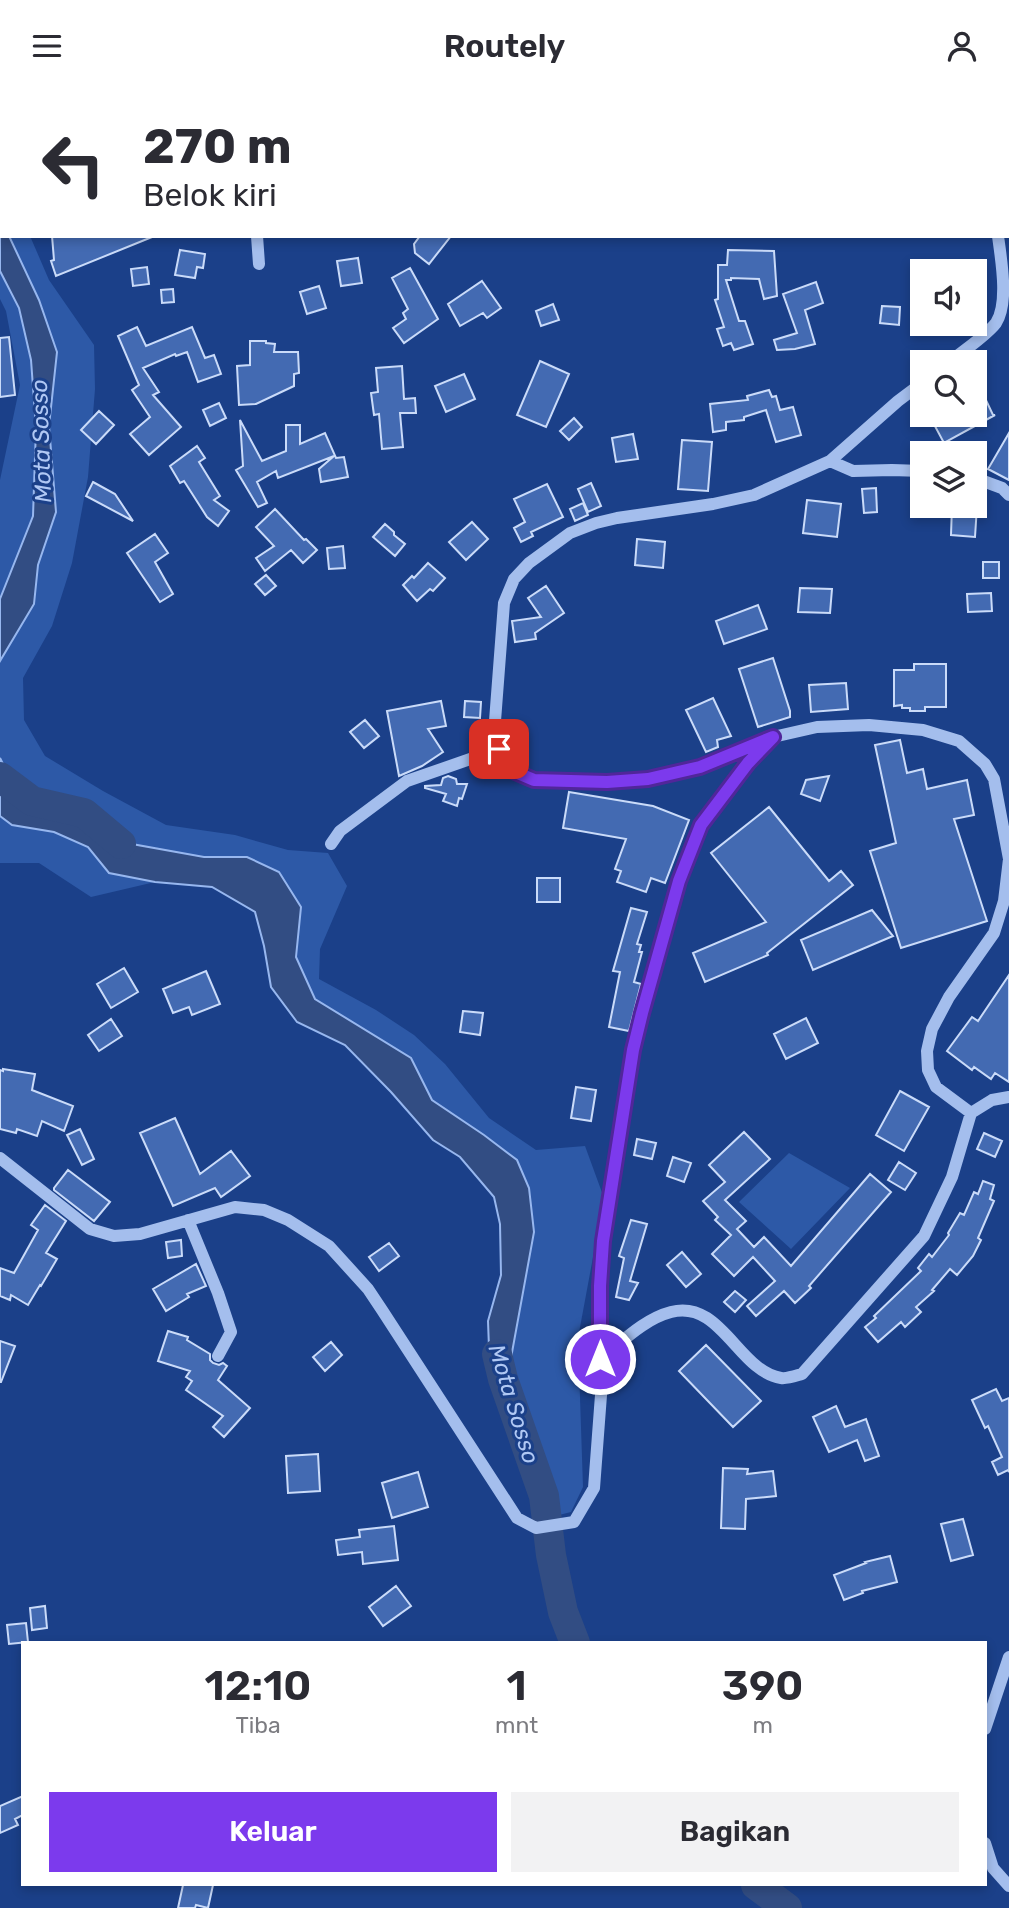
<!DOCTYPE html>
<html lang="id">
<head>
<meta charset="utf-8">
<style>
  body { margin:0; font-family:Rubik,sans-serif; background:#f2f2f3; color:#2b2b33; height:100vh; display:flex; flex-direction:column; font-size:26px; white-space:nowrap }
  * { box-sizing:border-box; margin:0 }
  p { font-size:23px; color:#7c7c81 }
  .icon { flex:none; width:38px; height:38px; fill:none; stroke:currentColor; stroke-width:2; stroke-linecap:round; stroke-linejoin:round }
  .map { position:relative; flex:1; overflow:hidden }
  .panel { position:absolute; left:21px; top:1550px; width:966px; height:245px; display:flex; flex-direction:column; background:#fff; border-radius:0px; box-shadow:0 4px 10px #0003 }
  .panel>* { flex:none }
  .banner { position:absolute; left:0px; top:0px; width:1010px; height:147px; box-shadow:0 4px 10px #0003; background:#fff; color:#2b2b33; overflow:hidden }
  .controls { position:absolute; left:910px; top:168px; display:grid; gap:14px }
  .controls a { display:grid; place-items:center; width:77px; height:77px; border-radius:0px; background:#fff; box-shadow:0 4px 10px #0003; font-size:35px }
  .pin { position:absolute; display:grid; place-items:center; width:60px; height:60px; color:#fff; margin:-30px; border-radius:14px; box-shadow:0 4px 10px #0006 }
  .me { position:absolute; width:77px; margin:-38px; rotate:0deg; stroke-linejoin:round; filter:drop-shadow(0 0 5px #0008) }
  .turn { display:flex; align-items:center; gap:24px; height:147px; padding:0 28px; font-size:32px }
  .turn .icon { width:91px; height:91px; stroke-width:2.5 }
  .turn b { display:block; font-size:49px; line-height:60px }
  .eta { display:flex; justify-content:space-evenly; align-items:center; height:119px; text-align:center }
  .eta b { font-size:42px; font-weight:600; line-height:49px }
  .action { display:flex; gap:14px; margin-top:auto; padding:14px 28px }
  .action a { flex:1; height:80px; border-radius:0px; background:#7c3aed; color:#fff; font-size:28px; font-weight:600; line-height:80px; text-align:center }
  .action a+a { background:#f2f2f3; color:#2b2b33 }
  header { display:flex; justify-content:space-between; align-items:center; height:91px; padding:0 28px; background:#fff; font-size:32px; font-weight:600 }
  .map>svg:first-child { display:block }
  .green { fill:#2d59a7 }
  .water { fill:#324d83; stroke:#97b7ef; stroke-width:2 }
  .lines { fill:none; stroke-linecap:round; stroke-linejoin:round }
  .river { stroke:#324d83; stroke-width:30 }
  .building { fill:#436ab2; stroke:#cadbf9; stroke-width:2 }
  .minor { stroke:#a4beed; stroke-width:12 }
  .route-casing { stroke:#51269a; stroke-width:18 }
  .route { stroke:#7c3aed; stroke-width:12 }
  .labels { text-anchor:middle; stroke-width:6; stroke-linejoin:round; paint-order:stroke }
  .water-label { font-size:23px; font-style:italic; fill:#b0c8f4; stroke:#1b4089 }
</style>
</head>
<body>
<header><svg class="icon" aria-label="menu" viewBox="0 0 24 24"><path d="M4 6h16M4 12h16M4 18h16"/></svg>Routely<svg class="icon" aria-label="person" viewBox="0 0 24 24"><circle cx="12" cy="8" r="4"/><path d="M4 21q1-7 8-7t8 7"/></svg></header>
<div class="map">
<svg width="1009" height="1817" viewBox="0 0 1009 1817">
  <rect width="100%" height="100%" fill="#1b4089"/>
  <path class="green" d="M9 145H30L49 189 94 254 95 298 88 386 72 472 52 535 23 587 24 629 45 665 103 700 166 734 235 744 288 759 328 762 347 795 320 858 319 888 376 919 414 944 445 973 489 1027 536 1059 585 1055 604 1107 578 1247 583 1396 571 1421 555 1425 543 1361 511 1267 534 1141 484 1044 432 1009 411 967 315 908 296 866 301 816 247 766H204L132 753 103 728 55 723 22 710 0 667V570L34 513 38 474 56 421 49 335 57 261 39 209Z
    M0 180 19 217 31 269 36 337 33 426 0 508V389L20 294 6 220 0 208Z
    M0 725 12 734 54 741 88 756 109 782 155 791 91 806 39 772H0Z
    M789 1062 850 1097 791 1158 739 1111Z"/>
  <path class="water" d="M0 120 2 125V145H9L39 209 57 261 49 335 56 421 38 474 34 513 0 570V508L33 425 36 337 31 269 19 217 0 180Z
    M0 667 22 710 55 723 103 728 132 753 204 766H247L279 781 301 816 296 866 315 908 411 967 432 1009 484 1044 517 1069 529 1097 534 1141 511 1267 506 1323 490 1284 488 1230 501 1184 500 1133 494 1106 460 1066 433 1049 391 1001 345 954 297 931 271 896 264 855 255 821 212 796 155 791 109 782 88 756 54 741 12 734 0 725Z"/>
  <g class="lines">
    <path class="river" d="M0 686 32 710 84 722 121 753
      M497 1263 503 1288 544 1405 551 1464 563 1521 575 1552
      M756 1794 787 1817"/>
  </g>
  <path class="building" d="M52 145H152V146L56 185 51 170 54 169Z
    M420 145H451L429 173 415 162 414 153Z
    M180 159 205 163 203 177 197 176 195 187 175 184Z
    M728 159 774 160 777 205 764 208 759 188 731 187V189H726L739 230H745L753 253 734 259 731 252 723 255 717 238 724 236 715 209 718 208V174H727Z
    M358 167 362 192 341 195 337 170Z
    M147 176 149 193 133 195 131 178Z
    M410 177 438 228 404 252 393 237 406 228 403 222 408 218 392 187Z
    M482 190 501 217 487 227 483 222 460 235 448 213Z
    M816 191 823 212 805 219 815 253 795 258 777 259 774 249 797 242 783 203Z
    M319 195 326 217 307 223 300 201Z
    M173 198 174 211 162 212 161 199Z
    M553 213 559 229 541 235 536 220Z
    M882 215 900 216 899 234 880 232Z
    M137 236 146 255 192 236 205 267 214 264 221 283 198 291 187 261 176 265 175 263 143 277 159 301 153 304 181 336 149 364 130 343 150 326 132 299 139 294 118 245Z
    M9 246 15 304 0 306V247Z
    M250 250H266V252L275 253 274 261H298L299 282 294 283V295L256 313 239 314 237 275 250 274Z
    M540 270 569 283 546 336 517 324Z
    M402 275 404 308 415 307 416 322H400L403 356 382 358 379 323 374 324 371 302 378 301 376 277Z
    M464 283 475 308 446 321 435 295Z
    M769 299 772 306 776 305 780 319 793 316 801 344 776 351 766 319 744 326V329L726 331V339L713 341 710 313 748 309 747 305Z
    M984 305 993 324H995L944 352 929 324H975V309Z
    M219 312 226 327 210 335 203 319Z
    M99 320 114 334 96 353 81 339Z
    M574 327 582 336 569 349 560 340Z
    M240 329 262 370 286 360V334H300V353L325 342 336 367 344 366 348 386 321 391 319 378 334 365 278 387 276 380 257 391 267 412 258 416 236 379 243 375Z
    M1009 342V389L988 378Z
    M633 343 638 368 616 371 612 347Z
    M682 349 712 351 708 400 678 398Z
    M197 355 205 367 199 371 220 405 214 409 229 420 218 435 207 426 184 390 180 392 170 375Z
    M93 391 115 403 133 430 86 405Z
    M591 392 601 415 588 421 578 398Z
    M547 393 563 426 531 441 533 445 521 451 514 437 525 431 514 408Z
    M876 397 877 421 864 422 862 398Z
    M807 409 841 413 837 446 803 442Z
    M583 412 588 424 575 430 570 418Z
    M952 415H977L975 446 951 444Z
    M275 418 304 449 306 448 317 459 303 472 291 459 265 480 256 467 274 455 256 436Z
    M472 431 488 448 466 469 449 451Z
    M385 433 394 441V444L405 453 395 465 373 446Z
    M155 443 168 462 155 471 173 503 160 511 127 462Z
    M637 448 665 451 663 477 635 474Z
    M343 455 345 477 329 478 327 457Z
    M983 471H999V487H983Z
    M428 472 445 487 433 500 430 498 417 510 403 494 412 485 414 487Z
    M266 484 276 495 265 504 255 493Z
    M546 495 564 522 535 542 536 548 515 551 512 530 541 526 528 507Z
    M800 497 832 498 830 522 798 521Z
    M991 502 992 520 968 521 967 503Z
    M758 514 767 538 724 553 716 530Z
    M773 567 790 620V626L758 636 739 578Z
    M914 573H946V616H925V620H910V617H902V614L894 615V579H914Z
    M846 592 848 618 811 621 809 594Z
    M713 607 731 645 717 649 718 656 706 661 686 619Z
    M441 610 446 635 428 638 443 661 422 675 399 685 387 620Z
    M465 610 481 611 480 627 464 626Z
    M365 629 379 645 364 657 350 641Z
    M900 649 907 682 923 678 927 698 967 689 974 724 954 728 987 830 901 857 870 760 896 752 875 654Z
    M448 685 456 688 457 693H467L462 708 459 707 457 715 443 710 446 703 425 697V695L441 694 443 687Z
    M829 685 820 710 801 703 806 689Z
    M569 701 653 715 689 729 665 792 651 787 646 801 617 791 621 780 615 778 626 748 563 737Z
    M769 716 829 790 841 780 853 794 767 862 768 864 705 891 693 862 766 831 711 762Z
    M537 787H560V811H537Z
    M631 817 647 821 637 853 641 854 639 861H642L634 891 641 893 629 940 609 936 620 881 613 880Z
    M872 819 893 845 813 879 801 849Z
    M124 877 138 901 111 917 97 893Z
    M206 880 220 913 192 924 189 916 173 922 163 898Z
    M1009 884V991L995 982 991 988 974 976 972 979 947 960 972 926 978 930Z
    M463 920 483 922 480 944 460 941Z
    M806 927 818 952 786 968 774 943Z
    M111 928 122 945 99 960 88 944Z
    M3 978 35 983 32 999 73 1015 64 1040 42 1030 37 1045 17 1038 16 1042 0 1038V979L3 980Z
    M576 996 596 999 591 1030 571 1027Z
    M900 1000 929 1016 904 1060 876 1044Z
    M175 1027 200 1083 231 1060 250 1085 221 1106 215 1097 173 1115 140 1042Z
    M80 1038 94 1068 82 1074 67 1044Z
    M744 1041 770 1068 725 1109 746 1130 737 1138 754 1156 764 1146 791 1175 870 1083 891 1101 809 1195 811 1197 795 1212 784 1200 756 1225 747 1215 775 1190 753 1166 734 1185 712 1163 731 1144 715 1129 718 1126 703 1110 725 1091 709 1074Z
    M984 1042 1002 1050 995 1066 977 1058Z
    M637 1048 656 1052 652 1068 634 1064Z
    M673 1066 691 1072 684 1091 667 1085Z
    M899 1071 916 1082 905 1099 888 1089Z
    M68 1079 110 1111 94 1130 54 1099V1097Z
    M983 1090 994 1094 990 1108 994 1110 978 1147 981 1149 973 1165 957 1184 950 1178 932 1199 934 1200 916 1216 921 1221 905 1236 901 1231 878 1251 865 1236 876 1227 874 1225 921 1180 918 1177 929 1163 932 1166 949 1144 948 1142 960 1122 964 1124 974 1101 978 1103Z
    M45 1114 66 1130 46 1162 57 1168 41 1195 40 1194 28 1214 11 1204 10 1209 0 1205V1177L14 1182 38 1139 31 1134Z
    M631 1129 647 1133 630 1190 638 1192 629 1209 616 1206 624 1167 619 1165Z
    M181 1149 182 1165 168 1167 166 1151Z
    M389 1152 399 1165 379 1180 369 1166Z
    M682 1161 701 1183 686 1196 667 1174Z
    M196 1173 206 1195 187 1203 189 1206 166 1220 153 1198Z
    M735 1200 746 1209 735 1221 724 1211Z
    M168 1240 188 1246 187 1249 210 1263V1269L213 1272 219 1274 223 1272 227 1275 218 1289 250 1317 224 1346 213 1336 223 1325 186 1299 192 1290 186 1286 190 1280 158 1270Z
    M0 1250 15 1255 1 1291H0Z
    M331 1251 342 1264 325 1280 313 1266Z
    M706 1254 761 1310 733 1336 679 1280Z
    M996 1298 1002 1310 1009 1307V1381L1008 1379 998 1384 992 1371 1002 1366 988 1335 985 1337 972 1309Z
    M836 1315 845 1336 866 1328 879 1365 865 1370 857 1349 829 1361 813 1326Z
    M318 1363 320 1400 288 1402 286 1365Z
    M723 1377 748 1378 747 1383 773 1380 776 1405 746 1408 745 1438 721 1437Z
    M418 1381 428 1416 392 1427 382 1392Z
    M963 1428 973 1464 951 1470 941 1433Z
    M394 1435 398 1469 363 1473 362 1461 338 1464 336 1449 360 1446 359 1439Z
    M890 1465 897 1491 862 1500 863 1502 844 1509 834 1484 866 1472 865 1471Z
    M396 1495 411 1515 383 1535 369 1516Z
    M45 1515 47 1537 32 1539 30 1517Z
    M26 1532 28 1551 9 1553 7 1534Z
    M23 1705V1724L15 1728 18 1734 0 1742V1715Z
    M183 1794H213L208 1817 196 1814 195 1817H178Z"/>
  <g class="lines">
    <path class="minor" d="M208 0 210 2
      M975 0V2
      M257 145 259 173
      M949 271C962 261 986 245 996 232 1009 212 1001 168 998 145
      M830 370 853 380 892 379 922 380
      M975 387 1002 397 1009 404
      M331 753 340 740 407 690 499 658
      M971 1022 992 1009 1009 1006
      M0 1067 90 1138 114 1145 140 1143 235 1116 264 1119 288 1129 329 1155 368 1198 382 1219 517 1427 536 1437 574 1431 594 1397 601 1304 600 1195 603 1150 633 959 642 922 679 790 701 734 748 672 773 646 700 676 648 688 607 691 534 689 513 680 502 667 494 643 504 512 514 488 529 472 570 442 596 432 617 427 713 413 754 404 830 370 898 310 922 292
      M188 1129 218 1202 231 1241 218 1265
      M600 1268C622 1251 644 1228 671 1221 721 1208 738 1280 781 1287 787 1288 795 1285 802 1283L924 1145 952 1086 971 1022 936 996 928 979 927 960 932 938 949 906 994 842 1004 810 1009 768 994 688 985 673 959 650 923 639 869 634 817 636 773 646
      M985 1638 1009 1566
      M985 1752 993 1777 1009 1795"/>
  </g>
  <g class="lines">
    <defs>
      <path id="route" d="M499 658 502 667 513 680 534 689 607 691 648 688 700 676 773 646 748 672 701 734 679 790 642 922 633 959 603 1150 600 1195V1268"/>
    </defs>
    <use href="#route" class="route-casing"/>
    <use href="#route" class="route"/>
  </g>
  <g class="labels">
    <g class="water-label">
      <text transform="translate(41 350) rotate(-92)" y="8">Mota Sosso</text>
      <text transform="translate(514 1313) rotate(73)" y="8">Mota Sosso</text>
    </g>
  </g>
</svg>
<div class="controls">
<a><svg class="icon" aria-label="sound" viewBox="0 0 24 24"><path d="M4 9h4l5-4v14l-5-4H4zM17 9q2 3 0 6"/></svg></a>
<a><svg class="icon" aria-label="search" viewBox="0 0 24 24"><circle cx="10" cy="10" r="6"/><path d="M15 15l6 6"/></svg></a>
<a><svg class="icon" aria-label="layers" viewBox="0 0 24 24"><path d="M12 4l9 5-9 5-9-5zM3 14l9 5 9-5"/></svg></a>
</div>
<div class="pin" style="left:499px;top:658px;background:#d93025"><svg class="icon" aria-label="arrive" viewBox="0 0 24 24"><path d="M6 21V4h12l-3 4 3 4H6"/></svg></div>
<svg class="me" style="left:600px;top:1268px" viewBox="-20 -20 40 40"><circle r="17" fill="#7c3aed" stroke="#fff" stroke-width="3"/><path d="M0-11L8 9 0 5-8 9z" fill="#fff"/></svg>
<div class="banner">
<div class="turn"><svg class="icon" aria-label="left" viewBox="0 0 24 24"><path d="M17 20v-9H6M10 6l-5 5 5 5"/></svg><div><b>270 m</b>Belok kiri</div></div>
</div>
<section class="panel">
<div class="eta">
<div><b>12:10</b><p>Tiba</p></div>
<div><b>1</b><p>mnt</p></div>
<div><b>390</b><p>m</p></div>
</div>
<div class="action"><a>Keluar</a><a>Bagikan</a></div>
</section>
</div>
</body>
</html>
